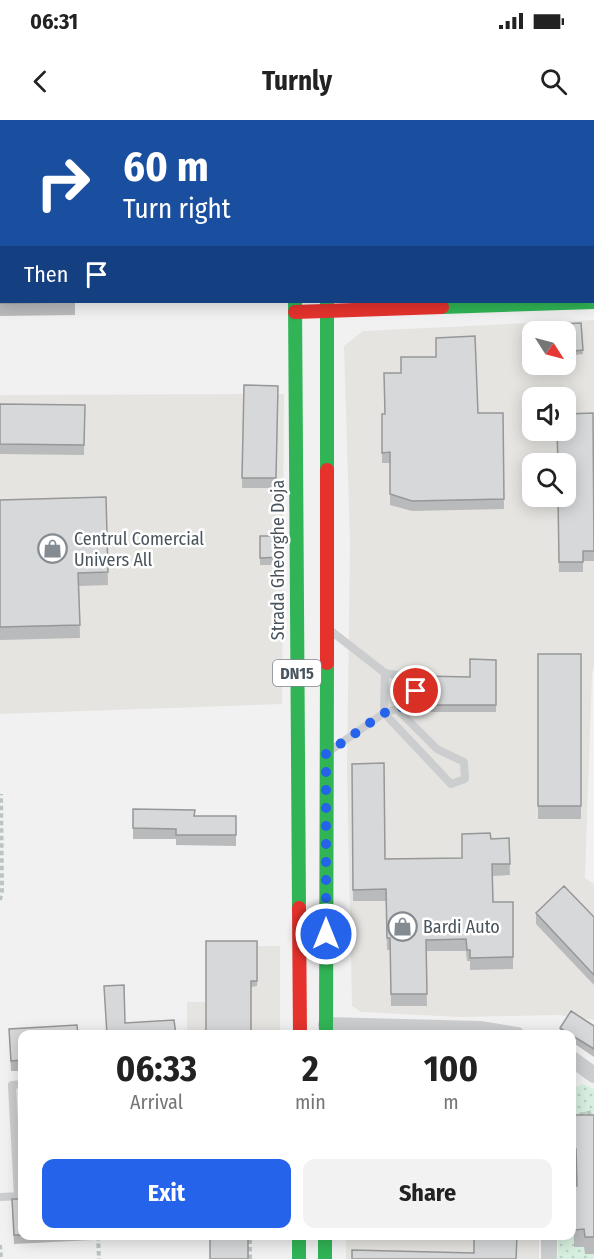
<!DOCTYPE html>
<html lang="en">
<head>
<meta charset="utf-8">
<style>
  body { margin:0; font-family:"Fira Sans Condensed",sans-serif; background:#f2f2f2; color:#222; height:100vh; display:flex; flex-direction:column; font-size:22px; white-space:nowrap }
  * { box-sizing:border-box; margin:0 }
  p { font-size:20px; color:#767676 }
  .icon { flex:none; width:33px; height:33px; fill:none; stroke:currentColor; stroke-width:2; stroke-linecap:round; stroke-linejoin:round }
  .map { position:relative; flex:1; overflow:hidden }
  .drawer { position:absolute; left:18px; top:910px; width:558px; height:210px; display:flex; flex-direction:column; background:#fff; border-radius:12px; box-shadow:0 3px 15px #0003 }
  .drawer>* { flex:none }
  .guide { position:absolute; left:0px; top:0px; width:594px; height:183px; box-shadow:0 3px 15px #0003; background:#1a4fa0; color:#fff; overflow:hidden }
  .needle { width:39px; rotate:126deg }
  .buttons { position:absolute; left:522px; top:201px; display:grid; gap:12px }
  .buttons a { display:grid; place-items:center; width:54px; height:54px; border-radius:12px; background:#fff; box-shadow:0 3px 15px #0003; font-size:30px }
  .pin { position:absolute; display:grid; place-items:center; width:51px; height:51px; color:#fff; margin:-26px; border:3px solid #fff; border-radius:50%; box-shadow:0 2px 6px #0007 }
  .me { position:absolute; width:66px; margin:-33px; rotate:0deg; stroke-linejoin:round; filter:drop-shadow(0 0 4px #0008) }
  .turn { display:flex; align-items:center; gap:21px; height:126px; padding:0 24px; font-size:27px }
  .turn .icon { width:78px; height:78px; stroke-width:2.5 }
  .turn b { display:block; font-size:42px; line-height:51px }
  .then { display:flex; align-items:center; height:57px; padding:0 24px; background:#0003; gap:12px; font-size:22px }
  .eta { display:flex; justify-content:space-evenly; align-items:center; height:102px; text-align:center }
  .eta b { font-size:36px; font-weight:700; line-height:42px }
  .primary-button { display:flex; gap:12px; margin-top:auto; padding:12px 24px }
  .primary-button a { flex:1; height:69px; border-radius:12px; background:#2563eb; color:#fff; font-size:24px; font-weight:700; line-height:69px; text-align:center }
  .primary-button a+a { background:#f2f2f2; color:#222 }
  .status { display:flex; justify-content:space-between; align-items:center; height:42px; padding:0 30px; background:#fff; direction:ltr }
  .status svg { height:16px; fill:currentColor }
  header { display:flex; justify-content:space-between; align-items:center; height:78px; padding:0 24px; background:#fff; font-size:27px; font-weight:700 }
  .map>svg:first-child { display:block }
  .commercial { fill:#e5e4e0; fill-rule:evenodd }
  .grass { fill:url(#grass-dots) }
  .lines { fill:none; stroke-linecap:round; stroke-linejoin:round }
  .path { stroke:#bac4c1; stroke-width:4; stroke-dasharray:4.5 3; stroke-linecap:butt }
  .lane { stroke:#cbcdcf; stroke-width:8 }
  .street { stroke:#cbcdcf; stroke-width:16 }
  .fast { stroke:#30b455; stroke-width:14 }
  .jam { stroke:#e5322d; stroke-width:14 }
  .wall { fill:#b9babb }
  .building { fill:#d7d8d9; stroke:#969798; stroke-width:1.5 }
  .route { stroke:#2563eb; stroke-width:10; stroke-dasharray:0 18 }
  .labels { text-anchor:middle; stroke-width:5; stroke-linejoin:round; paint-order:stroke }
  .shield { fill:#fff; stroke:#80878e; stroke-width:1.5 }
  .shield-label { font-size:16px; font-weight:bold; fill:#49545d }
  .poi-label { font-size:18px; fill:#49545d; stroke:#fff; text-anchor:start }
  .street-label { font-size:18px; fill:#49545d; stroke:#fff }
</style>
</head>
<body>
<div class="status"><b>06:31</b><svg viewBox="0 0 49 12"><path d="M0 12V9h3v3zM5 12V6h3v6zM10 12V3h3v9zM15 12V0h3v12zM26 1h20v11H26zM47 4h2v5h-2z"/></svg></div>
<header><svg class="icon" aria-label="back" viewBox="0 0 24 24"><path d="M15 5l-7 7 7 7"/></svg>Turnly<svg class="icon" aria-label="search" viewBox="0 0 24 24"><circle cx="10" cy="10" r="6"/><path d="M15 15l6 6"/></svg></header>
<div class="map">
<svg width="594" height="1139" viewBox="0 0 594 1139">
  <defs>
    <pattern id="grass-dots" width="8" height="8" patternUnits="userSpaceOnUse" patternTransform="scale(1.5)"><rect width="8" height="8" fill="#d7efdf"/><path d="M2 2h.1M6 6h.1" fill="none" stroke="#bacfc2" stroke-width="1.8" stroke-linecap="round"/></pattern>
  </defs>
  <rect width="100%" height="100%" fill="#f1f1f1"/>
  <path class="commercial" d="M594 200V546L592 554 585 758 594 764V900L559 895 460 897 361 892 352 886 347 653 350 422 344 226 363 211ZM532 212H566V244H532ZM532 278H566V310H532ZM532 344H566V376H532Z
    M284 274 282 584 0 594V275Z
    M206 826H280V915H187V882H207Z
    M346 1116H539V1139H346Z"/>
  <path class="grass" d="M583 964 594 969V1139H558V1116H572V968Z"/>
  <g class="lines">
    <path class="path" d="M0 780 2 770 1 674
      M572 996 594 992
      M98 1116 99 1139
      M0 1125 1 1139
      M250 1139V1116"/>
    <path class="lane" d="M385 553 416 558V583L384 593 451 664 465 659 464 642 437 629 397 589
      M331 630 384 593 385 553 331 511
      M18 1076 12 965 22 964
      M0 1077 22 1076"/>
    <path class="street" d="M514 0V2
      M326 905 480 909 517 915
      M572 939 594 955
      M549 1139V1116"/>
    <path class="fast" d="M298 0V2
      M328 0V2
      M295 182 299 788
      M442 187 594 182
      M327 350V182
      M326 915 327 543
      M299 1116V1139
      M325 1116V1139"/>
    <path class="jam" d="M295 192 442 187
      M327 543V350
      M299 788 300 915"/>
  </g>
  <path class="wall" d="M0 0 2 2 75 182V195L0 196Z
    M581 203 583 234 566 236V232Z
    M244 265 278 266 276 368H242Z
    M0 284 85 285 84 335 0 334Z
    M503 293 504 389 412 391 390 385V343H382V294Z
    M593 293 594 441H583V452H559L558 376Z
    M106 377 108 465 79 466 80 518 0 520V380Z
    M260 416H282V445H260Z
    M538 534H581V699H538Z
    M496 540V592H409V585L470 557Z
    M352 644 385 739 462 738 491 719 509 718 510 755 492 756 493 782H513V849L470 850V841H467L466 831H426L427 886H391L390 830H387L386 781H353Z
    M133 689 194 696H236V726L176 725V719H133Z
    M536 793 594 797V865L536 804Z
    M257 821V866L251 867 206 915Z
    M594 906V937L572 922V915H560V908Z
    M9 909 22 915V951H11Z
    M572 995H594V1134H585L584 1127H574L573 1066H576V1046L572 1047Z
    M12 1079H22V1116H171L14 1124Z"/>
  <path class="building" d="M0 0H56V2H2V182H75L0 183Z
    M103 0H179V2H103Z
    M526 0H557V2H526Z
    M593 80H594V109Z
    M581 203 583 230 566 232V212H564L563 204Z
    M475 216 478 293H503L504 379 412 381 390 374V332L382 333V294H385L384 253H401V237H436V218Z
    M244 265 278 266 276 358H242Z
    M0 284 85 285 84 325 0 324Z
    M593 293 594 431H583V442H559L558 376H566V344H558L557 310H566V294Z
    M106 377 108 452 78 453 80 505 0 507V380Z
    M260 416H282V437L260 438Z
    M538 534H581V686H538Z
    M470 539 496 540V585H409L421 579 422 556 470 557Z
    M384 643 385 739 462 738V714L490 713 491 719 509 718 510 744H492L493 782H513V837L470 838V830H467L466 819 426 820 427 874H391L390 818H387L386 769 353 770 352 644Z
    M133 689 195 690 194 696H236V715H176V709L133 708Z
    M564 766 594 797V855L536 793Z
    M206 821H257V861H251V915H206Z
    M124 865 125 903 174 900 176 915H107L104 866Z
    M571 891 594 906V929L560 908Z
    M77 905 78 915H22V940L11 941 9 909Z
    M572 995H594V1117H585L584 1109 574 1110 573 1066H577L576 1029H572Z
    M12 1079H22V1115H14Z
    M210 1116H248V1139H210Z
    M474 1116H517L516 1139H352V1130L474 1133Z"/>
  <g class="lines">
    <path class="route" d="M326 814V634L384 593 416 583V571"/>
  </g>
  <defs>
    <symbol id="shop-ring" viewBox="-11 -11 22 22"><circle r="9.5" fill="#fff" stroke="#848b91" stroke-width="1.5"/><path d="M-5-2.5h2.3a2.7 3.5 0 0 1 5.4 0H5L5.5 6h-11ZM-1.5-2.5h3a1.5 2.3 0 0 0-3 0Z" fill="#848b91"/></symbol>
  </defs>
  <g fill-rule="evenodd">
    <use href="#shop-ring" x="36" y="412" width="33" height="33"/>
    <use href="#shop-ring" x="386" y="790" width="33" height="33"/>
  </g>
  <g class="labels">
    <rect class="shield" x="273" y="540" width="48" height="26" rx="4.5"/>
    <g class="shield-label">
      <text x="297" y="559">DN15</text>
    </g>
    <g class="poi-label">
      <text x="74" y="425">Centrul Comercial<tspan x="74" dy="21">Univers All</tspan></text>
      <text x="423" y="813">Bardi Auto</text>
    </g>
    <g class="street-label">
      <text transform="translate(278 440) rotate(-90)" y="6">Strada Gheorghe Doja</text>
    </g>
  </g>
</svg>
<div class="buttons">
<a><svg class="needle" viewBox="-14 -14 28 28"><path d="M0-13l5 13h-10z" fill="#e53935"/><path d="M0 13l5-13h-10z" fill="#767676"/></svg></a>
<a><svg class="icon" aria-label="sound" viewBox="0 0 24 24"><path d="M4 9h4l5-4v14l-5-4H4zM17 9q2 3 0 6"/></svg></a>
<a><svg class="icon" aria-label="search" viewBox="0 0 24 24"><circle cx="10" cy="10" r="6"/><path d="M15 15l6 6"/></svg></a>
</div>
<div class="pin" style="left:416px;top:571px;background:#d93025"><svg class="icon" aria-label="arrive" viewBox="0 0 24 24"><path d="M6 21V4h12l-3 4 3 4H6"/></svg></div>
<svg class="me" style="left:326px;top:814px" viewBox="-20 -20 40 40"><circle r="17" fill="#2563eb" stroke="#fff" stroke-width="3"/><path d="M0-11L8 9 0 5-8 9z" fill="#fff"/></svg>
<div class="guide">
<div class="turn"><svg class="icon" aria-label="right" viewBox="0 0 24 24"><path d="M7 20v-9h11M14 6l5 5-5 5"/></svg><div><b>60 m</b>Turn right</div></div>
<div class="then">Then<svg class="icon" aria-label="arrive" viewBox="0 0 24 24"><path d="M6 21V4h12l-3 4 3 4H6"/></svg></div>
</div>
<section class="drawer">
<div class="eta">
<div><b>06:33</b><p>Arrival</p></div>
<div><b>2</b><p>min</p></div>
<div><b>100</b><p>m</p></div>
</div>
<div class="primary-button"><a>Exit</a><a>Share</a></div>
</section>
</div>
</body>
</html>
